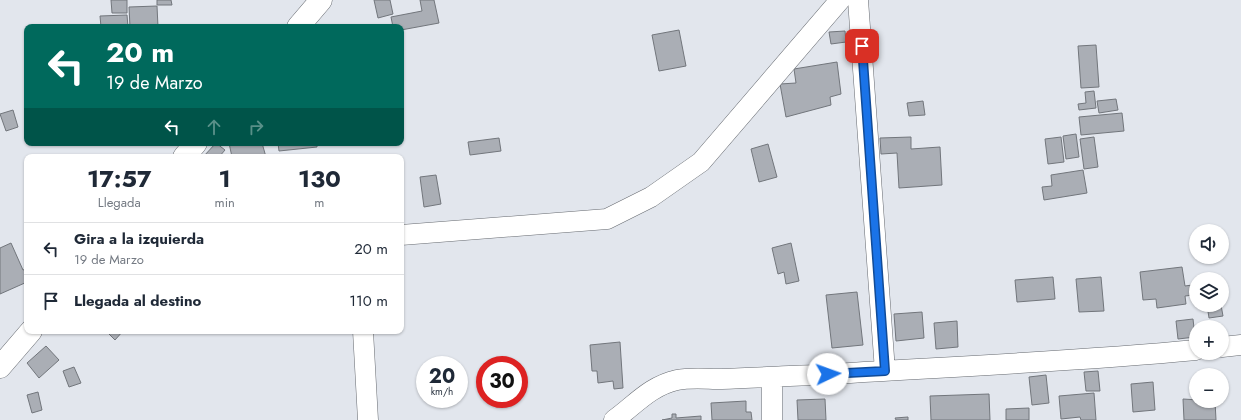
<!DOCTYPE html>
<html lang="es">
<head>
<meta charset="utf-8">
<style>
  body { margin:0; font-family:Jost,sans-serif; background:#f2f2f3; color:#1f2937; height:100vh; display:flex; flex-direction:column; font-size:15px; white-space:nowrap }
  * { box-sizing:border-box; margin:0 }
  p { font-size:13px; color:#747a83 }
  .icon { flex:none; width:22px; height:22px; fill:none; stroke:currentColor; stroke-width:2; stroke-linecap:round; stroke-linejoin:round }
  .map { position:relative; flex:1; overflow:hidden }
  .side { position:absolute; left:24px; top:154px; width:380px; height:180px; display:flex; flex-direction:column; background:#fff; border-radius:8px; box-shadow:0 1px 3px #0004 }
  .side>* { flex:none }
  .top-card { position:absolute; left:24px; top:24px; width:380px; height:122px; border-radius:8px; box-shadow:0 1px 3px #0004; background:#00695c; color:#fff; overflow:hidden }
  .buttons { position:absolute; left:1189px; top:224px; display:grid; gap:8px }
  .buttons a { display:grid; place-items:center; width:40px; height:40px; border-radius:50%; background:#fff; box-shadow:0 1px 3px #0004; font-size:20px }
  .speed { position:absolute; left:416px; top:356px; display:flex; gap:8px; font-size:20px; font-weight:700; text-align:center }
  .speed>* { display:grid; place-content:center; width:52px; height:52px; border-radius:50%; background:#fff; box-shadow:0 1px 3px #0004; line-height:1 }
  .speed small { font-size:10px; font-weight:400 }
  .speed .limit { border:6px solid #d22; background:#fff; color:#111 }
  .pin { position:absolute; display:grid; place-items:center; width:34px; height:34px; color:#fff; margin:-17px; border-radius:8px; box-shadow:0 2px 6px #0006 }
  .me { position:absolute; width:44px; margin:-22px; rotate:87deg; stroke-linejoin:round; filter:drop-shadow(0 0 3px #0008) }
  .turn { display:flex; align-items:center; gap:14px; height:84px; padding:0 16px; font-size:18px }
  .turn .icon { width:52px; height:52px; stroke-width:2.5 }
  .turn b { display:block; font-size:28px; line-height:34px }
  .lanes { display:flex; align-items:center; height:38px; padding:0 16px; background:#0003; justify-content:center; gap:20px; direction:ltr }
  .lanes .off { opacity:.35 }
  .eta { display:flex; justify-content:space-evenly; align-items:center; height:68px; text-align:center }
  .eta b { font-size:24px; font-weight:700; line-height:28px }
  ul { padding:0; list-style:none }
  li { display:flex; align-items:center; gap:12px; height:52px; padding:0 16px; border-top:1px solid #e0e1e3 }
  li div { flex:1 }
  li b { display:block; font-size:15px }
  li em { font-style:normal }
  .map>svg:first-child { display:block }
  .building { fill:#aaaeb5; stroke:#72767c }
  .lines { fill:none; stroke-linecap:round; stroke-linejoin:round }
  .street-casing { stroke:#666a70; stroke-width:21 }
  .secondary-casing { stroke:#666a70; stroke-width:23 }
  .street { stroke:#fff; stroke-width:20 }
  .secondary { stroke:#fff; stroke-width:22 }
  .route-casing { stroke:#114b97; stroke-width:10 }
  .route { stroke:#1a73e8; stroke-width:7 }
</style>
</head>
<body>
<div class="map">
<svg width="1241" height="420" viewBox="0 0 1241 420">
  <rect width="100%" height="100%" fill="#e2e6ed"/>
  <path class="building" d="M111 0H127V13H112Z
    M157 0H171L172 5H157Z
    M374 0H390L393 14 378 18Z
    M420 0H434L439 23 401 30V27H393L391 17 422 11Z
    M157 6 158 27H130L129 7Z
    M127 15 128 27H101L100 16Z
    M679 30 686 66 659 71 652 35Z
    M845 31 846 42 831 44 829 32Z
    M1096 45 1099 87 1081 88 1078 46Z
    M837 62 841 94 830 97 831 105 786 117 780 84 796 83 794 69Z
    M1094 91 1096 108 1079 110 1078 104 1086 103 1085 92Z
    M1116 99 1118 110 1099 113 1097 101Z
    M923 101 925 115 909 116 907 103Z
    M13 110 18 127 6 131 0 114Z
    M1122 113 1124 131 1081 135 1079 117Z
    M1076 134 1079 157 1066 159 1063 136Z
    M911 137V149L940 147 942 185 899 188 897 153 881 154 880 138Z
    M1061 137 1064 162 1048 164 1045 139Z
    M1094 137 1098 167 1084 169 1080 139Z
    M499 138 501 151 470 155 468 142Z
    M216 143 225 150 219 157H203Z
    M229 143H262L266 157H232Z
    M278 143H317V147L279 151Z
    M768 144 777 177 759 182 751 149Z
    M1083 170 1087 193 1044 200 1042 187 1052 186 1051 175Z
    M436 175 441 204 424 207 420 177Z
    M11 243 23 270 26 269 27 270V282L0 294V248Z
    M791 243 799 281 786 284 784 272 778 274 772 248Z
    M1182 267 1185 286 1192 285 1194 295 1185 296 1186 304 1157 308 1156 299 1143 300 1140 272Z
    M1053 277 1055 299 1017 302 1015 280Z
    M1101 277 1104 311 1079 312 1076 279Z
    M857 292 863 345 832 348 826 295Z
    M1207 305H1221L1223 316 1209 318Z
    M922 312 924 338 896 341 894 314Z
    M1193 319 1195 337 1178 339 1176 321Z
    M957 321 958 347 936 349 934 323Z
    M106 331H123L115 340Z
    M620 342 623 388 614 389 613 381 598 383 597 371H592L590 345Z
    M46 346 59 360 39 378 27 363Z
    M74 367 81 383 69 387 63 371Z
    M1098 371 1100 391H1086L1084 372Z
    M1046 375 1049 403 1032 405 1029 377Z
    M1153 382 1155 410 1133 412 1131 384Z
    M38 392 42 410 32 413 27 395Z
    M1094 393 1096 420H1081L1080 417 1061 419 1059 396Z
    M989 394 990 420H931L930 396Z
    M825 399 826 420H798L797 400Z
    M1183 399 1215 401 1216 420H1184Z
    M746 401V412H751L752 420H712L711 403Z
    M1029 408V420H1006V409Z
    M672 414H676V418L701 416V420H662L672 418Z
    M908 417V420H896L895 418Z"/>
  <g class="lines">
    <defs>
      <path id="street" d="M858 0 885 371
        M401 235 607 219 651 197 701 162 840 0
        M363 331 368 420
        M1222 347 1241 345
        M772 377V420
        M614 420C635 405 650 386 677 380 691 377 707 379 722 379 753 378 784 376 816 375 942 367 1070 362 1196 350"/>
      <path id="secondary" d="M298 27 321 0
        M184 157 196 143
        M0 367 31 331"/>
    </defs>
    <use href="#street" class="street-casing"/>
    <use href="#secondary" class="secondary-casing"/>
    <use href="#street" class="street"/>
    <use href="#secondary" class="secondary"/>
  </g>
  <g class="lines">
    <defs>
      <path id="route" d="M828 374 885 371 862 46"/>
    </defs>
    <use href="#route" class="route-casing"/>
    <use href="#route" class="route"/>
  </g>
</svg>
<div class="buttons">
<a><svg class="icon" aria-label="sound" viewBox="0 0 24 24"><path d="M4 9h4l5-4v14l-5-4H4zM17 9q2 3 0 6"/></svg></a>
<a><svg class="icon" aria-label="layers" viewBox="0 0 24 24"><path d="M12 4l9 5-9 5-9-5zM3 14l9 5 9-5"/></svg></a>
<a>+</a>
<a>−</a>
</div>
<div class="speed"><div>20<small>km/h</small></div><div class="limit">30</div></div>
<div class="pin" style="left:862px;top:46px;background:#d93025"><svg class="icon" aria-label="arrive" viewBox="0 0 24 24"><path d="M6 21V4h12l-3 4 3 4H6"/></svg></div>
<svg class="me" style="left:828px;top:374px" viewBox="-20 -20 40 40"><circle r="19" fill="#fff"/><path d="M0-13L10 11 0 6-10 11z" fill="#1a73e8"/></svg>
<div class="top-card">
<div class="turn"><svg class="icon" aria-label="left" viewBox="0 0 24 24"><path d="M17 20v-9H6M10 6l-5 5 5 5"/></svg><div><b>20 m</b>19 de Marzo</div></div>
<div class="lanes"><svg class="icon" aria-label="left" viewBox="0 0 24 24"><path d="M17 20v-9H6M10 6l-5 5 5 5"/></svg><svg class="icon off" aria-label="ahead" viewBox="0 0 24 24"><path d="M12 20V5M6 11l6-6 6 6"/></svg><svg class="icon off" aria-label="right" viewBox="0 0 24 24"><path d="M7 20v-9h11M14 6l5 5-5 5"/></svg></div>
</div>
<section class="side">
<div class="eta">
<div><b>17:57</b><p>Llegada</p></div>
<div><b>1</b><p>min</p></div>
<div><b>130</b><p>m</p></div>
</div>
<ul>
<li><svg class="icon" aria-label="left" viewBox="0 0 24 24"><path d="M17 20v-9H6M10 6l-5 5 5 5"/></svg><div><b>Gira a la izquierda</b><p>19 de Marzo</p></div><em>20 m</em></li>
<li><svg class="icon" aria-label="arrive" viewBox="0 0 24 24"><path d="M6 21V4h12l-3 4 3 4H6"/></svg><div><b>Llegada al destino</b></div><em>110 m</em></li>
</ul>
</section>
</div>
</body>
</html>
